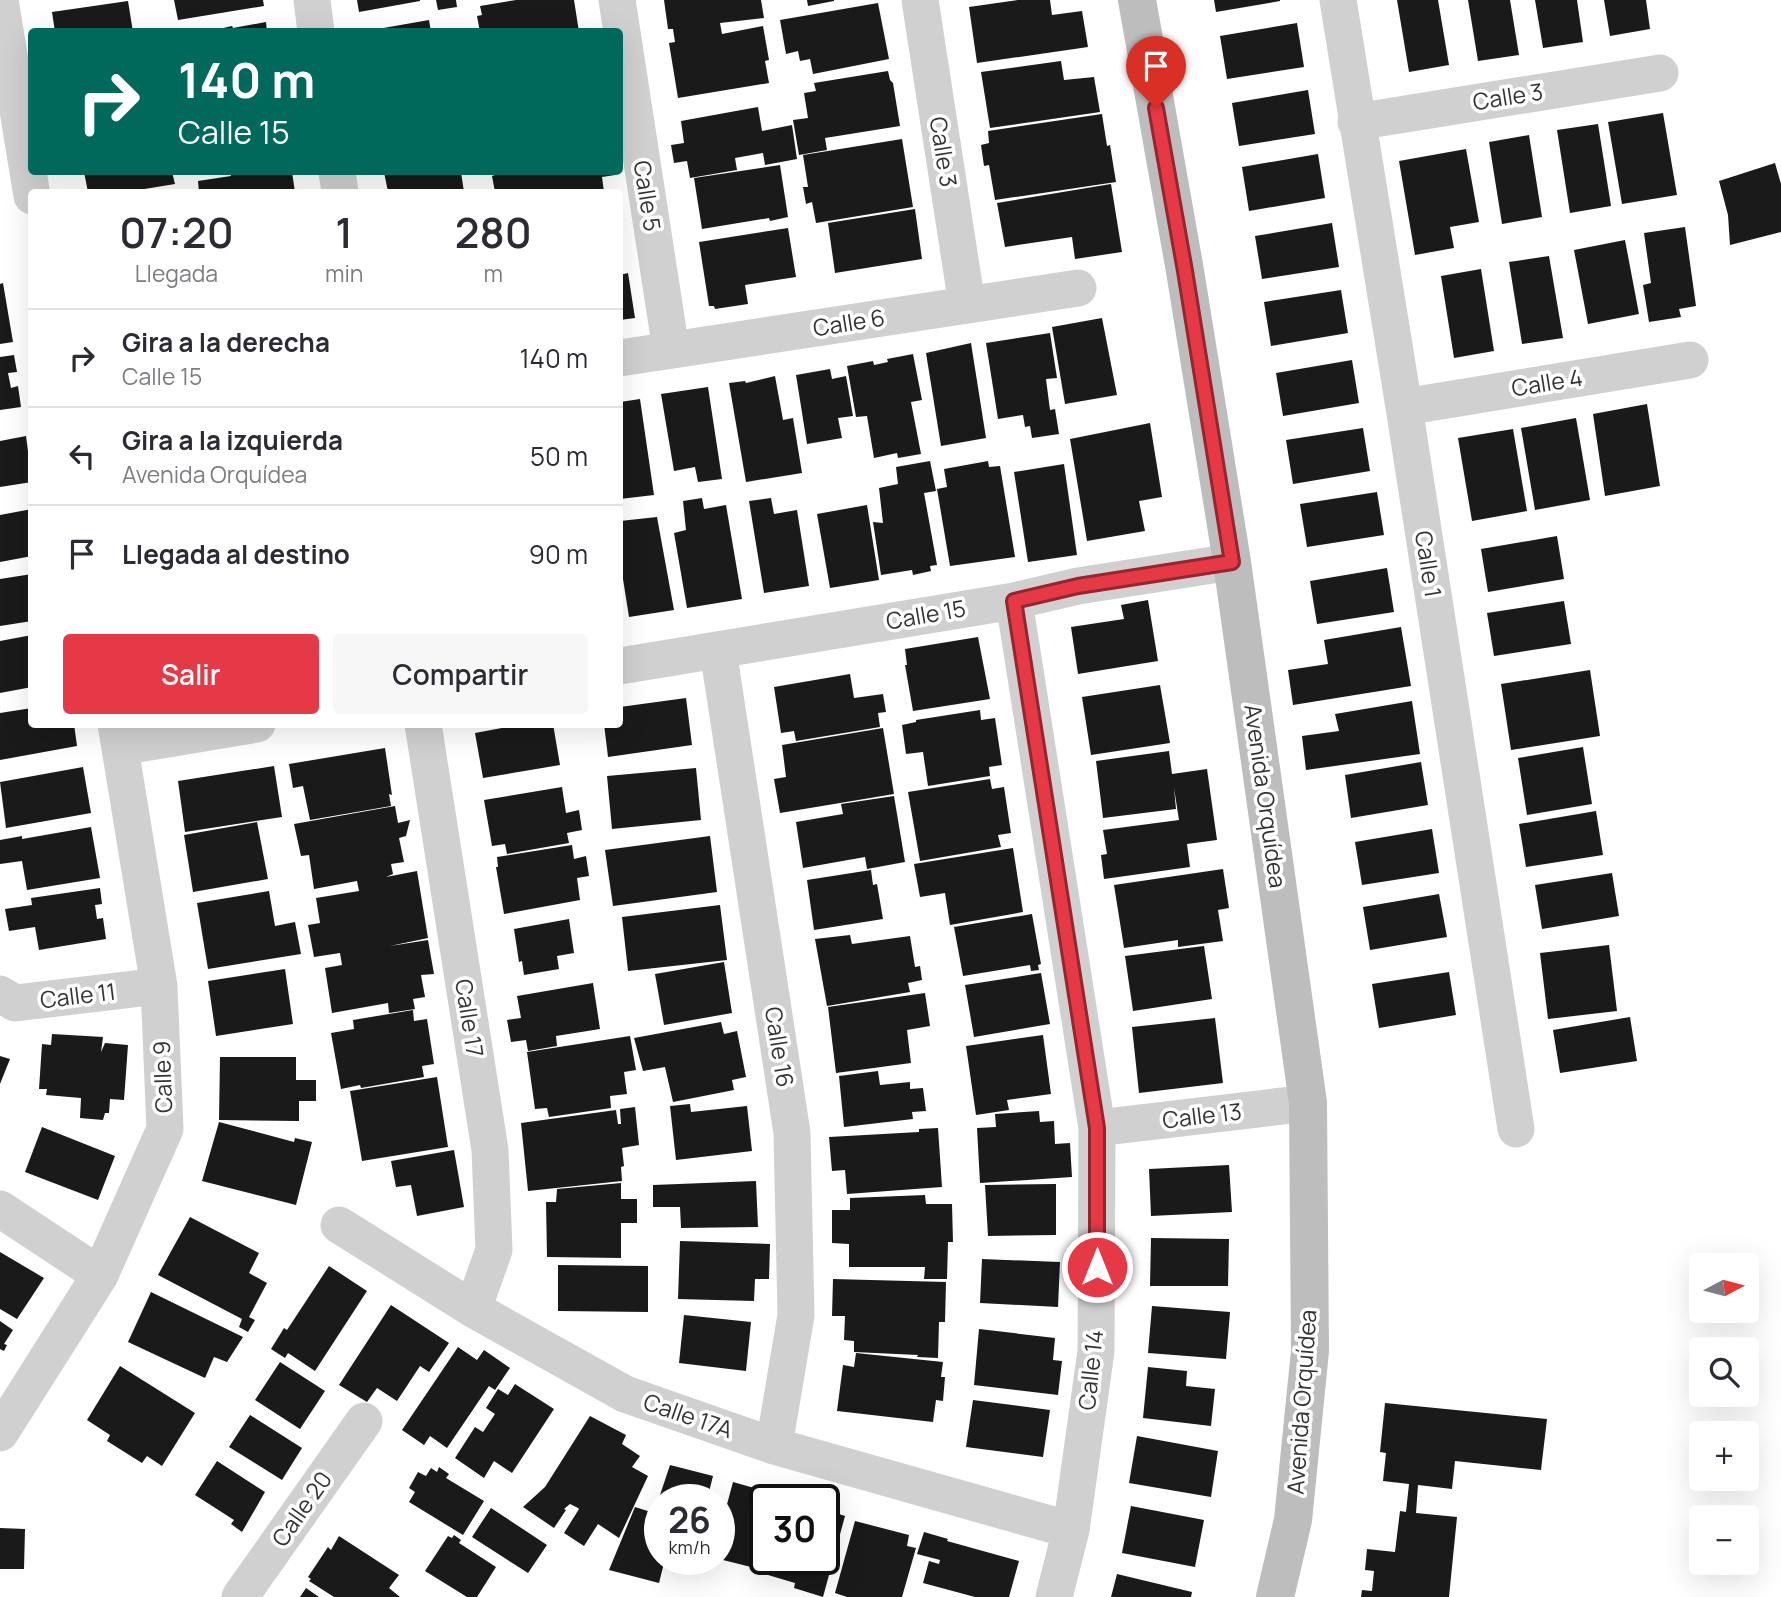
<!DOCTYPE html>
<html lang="es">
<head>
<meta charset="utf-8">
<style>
  body { margin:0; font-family:Manrope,sans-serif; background:#f7f7f7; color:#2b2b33; height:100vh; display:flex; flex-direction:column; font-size:26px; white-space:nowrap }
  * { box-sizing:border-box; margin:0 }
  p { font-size:23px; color:#7c7c81 }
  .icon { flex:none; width:38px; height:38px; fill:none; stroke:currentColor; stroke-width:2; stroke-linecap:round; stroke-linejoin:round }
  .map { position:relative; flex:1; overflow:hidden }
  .panel { position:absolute; left:28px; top:189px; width:595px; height:539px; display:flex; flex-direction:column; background:#fff; border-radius:7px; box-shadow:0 7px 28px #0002 }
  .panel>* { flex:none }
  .hud { position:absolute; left:28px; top:28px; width:595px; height:147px; border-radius:7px; box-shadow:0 7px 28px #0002; background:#00695c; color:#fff; overflow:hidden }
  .needle { width:46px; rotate:83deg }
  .tools { position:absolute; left:1689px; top:1253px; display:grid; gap:14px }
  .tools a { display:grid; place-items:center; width:70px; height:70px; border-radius:7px; background:#fff; box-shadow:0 7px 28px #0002; font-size:35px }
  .speed { position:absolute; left:644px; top:1484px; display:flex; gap:14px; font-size:35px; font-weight:700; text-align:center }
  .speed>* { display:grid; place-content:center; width:91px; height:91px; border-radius:50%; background:#fff; box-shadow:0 7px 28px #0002; line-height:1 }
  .speed small { font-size:18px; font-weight:400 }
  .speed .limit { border:4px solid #111; border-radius:10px; background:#fff; color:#111 }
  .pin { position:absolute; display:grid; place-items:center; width:60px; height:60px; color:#fff; margin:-72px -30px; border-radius:50% 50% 50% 0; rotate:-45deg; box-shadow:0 0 7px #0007 }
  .pin .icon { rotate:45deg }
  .me { position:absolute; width:77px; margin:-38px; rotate:0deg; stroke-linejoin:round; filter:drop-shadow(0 0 5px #0008) }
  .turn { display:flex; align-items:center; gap:24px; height:147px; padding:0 35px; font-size:32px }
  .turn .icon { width:91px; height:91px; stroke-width:2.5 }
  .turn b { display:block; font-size:49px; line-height:60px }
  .eta { display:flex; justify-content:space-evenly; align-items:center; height:119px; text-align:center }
  .eta b { font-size:42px; font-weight:600; line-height:49px }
  .primary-button { display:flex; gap:14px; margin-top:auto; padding:14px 35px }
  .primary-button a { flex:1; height:80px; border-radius:7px; background:#e63946; color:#fff; font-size:28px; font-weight:600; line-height:80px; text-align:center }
  .primary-button a+a { background:#f7f7f7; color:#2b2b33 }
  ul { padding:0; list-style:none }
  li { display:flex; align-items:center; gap:21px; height:98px; padding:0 35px; border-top:2px solid #e1e1e2 }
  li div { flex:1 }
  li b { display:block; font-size:26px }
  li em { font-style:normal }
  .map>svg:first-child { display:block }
  .building { fill:#1a1a1a }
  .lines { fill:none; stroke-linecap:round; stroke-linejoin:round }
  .street { stroke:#d0d0d0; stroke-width:37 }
  .secondary { stroke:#bdbdbd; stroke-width:38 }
  .route-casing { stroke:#96252e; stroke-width:18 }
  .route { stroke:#e63946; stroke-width:12 }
  .labels { text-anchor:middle; stroke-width:7; stroke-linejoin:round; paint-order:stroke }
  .street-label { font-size:23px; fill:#333; stroke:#fff }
</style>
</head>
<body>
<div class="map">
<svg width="1781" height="1597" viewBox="0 0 1781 1597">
  <rect width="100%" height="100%" fill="#fff"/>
  <path class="building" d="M174 0H263L264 6 178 20Z
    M357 0H420V1L359 12Z
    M436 0H456L457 7 438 10Z
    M516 0H574L579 32H480L477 16 482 15 480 6Z
    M664 0H761L764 18 720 23 722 34 763 26 769 60 765 61 769 83 678 98 669 43 675 42 673 29H668Z
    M807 0H834V1L808 6Z
    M1018 0H1050L1052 15 1082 11 1088 47 977 63 969 7Z
    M1214 0H1280V1L1216 12Z
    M1397 0H1438L1449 65 1409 72Z
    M1468 0H1510L1519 55 1478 61Z
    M1535 0H1577L1583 42 1543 48Z
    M1604 0H1646L1650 29 1610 36Z
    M128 1 133 32H55L52 12Z
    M878 3 889 59 813 74 810 59 800 61 798 51 786 54 780 20Z
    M429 20 431 32H373L372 30Z
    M266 22 267 32H206L232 26 233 28Z
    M1297 23 1304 67 1227 79 1220 36Z
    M1061 61 1064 80 1094 77 1100 112 990 128 981 72Z
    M888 71 890 80 893 83 900 126 825 138 827 150 799 155 793 120 808 118 804 93 816 91 814 83Z
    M1308 90 1315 134 1239 146 1232 103Z
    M758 107 762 131 792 125 797 159 765 165 763 153 735 158 737 170 690 178 687 161 674 163 671 145 684 143 681 121Z
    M1663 113 1677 195 1622 204 1608 122Z
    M1102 114 1107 146 1110 145 1116 182 995 200 989 165 984 166 981 145 989 143 988 131Z
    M1598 124 1611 206 1570 213 1557 130Z
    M1529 135 1542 217 1502 224 1489 142Z
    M902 139 913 207 816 223 812 202 806 204 803 187H808L803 155Z
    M1466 149 1479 222 1450 227 1454 248 1415 255 1399 161Z
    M1318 154 1325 198 1249 211 1242 167Z
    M1775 163 1781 184V232L1730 245 1728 215 1719 181Z
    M780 165 788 217 770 221 769 218 702 229 694 178Z
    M84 172H172L175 184 126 192H88Z
    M230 172H292L295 192H199L198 181 231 176Z
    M384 172H461L464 192H388Z
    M504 172H614L615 175 602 177 604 192H495L492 176Z
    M1111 184 1122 252 1075 259 1072 237 1005 247 997 203Z
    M915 209 922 259 835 273 828 223Z
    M1332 223 1339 267 1262 279 1255 236Z
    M1685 227 1696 306 1679 309 1681 317 1649 322 1643 285 1651 283 1644 233Z
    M788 228 796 277 745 285 748 304 715 309 714 306H709L699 242Z
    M1625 240 1639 314 1588 324 1574 250Z
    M1549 256 1563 338 1522 344 1509 262Z
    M1481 269 1494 351 1454 358 1441 276Z
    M628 273 635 318 620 320V275Z
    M3 283 13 342 0 344V284Z
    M1341 290 1348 333 1271 346 1264 302Z
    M1102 318 1117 395 1065 404 1052 327Z
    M1050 333 1057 378 1046 379 1050 410 1055 409 1059 434 1032 438 1030 426 1025 427 1023 415 998 419 986 343Z
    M971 343 986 438 941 446 926 353Z
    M913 354 922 400 911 402 921 454 898 458 897 453 874 458 867 416 856 417 847 366 873 361 874 365 888 362 887 359Z
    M14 355 17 372 8 373 11 388 18 386 21 407 0 410V357Z
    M1352 360 1359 403 1283 416 1276 373Z
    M830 369 832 379 846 376 853 416 838 418 842 438 807 444 796 375Z
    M775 376 783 420 793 418 802 473 746 482 729 383 745 381 746 383Z
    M708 387 722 479 698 482 695 467 674 471 661 394Z
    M640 399 654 495 620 499V402Z
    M1647 404 1660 486 1605 496 1593 414Z
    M1576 418 1590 500 1535 510 1521 428Z
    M1150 423 1162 497 1139 501 1145 531 1087 541 1070 439Z
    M1363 428 1370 471 1293 484 1286 440Z
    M1513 429 1527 511 1472 521 1458 438Z
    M26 436 32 482 0 487V441Z
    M930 461 936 491 924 493 937 565 930 566 931 571 913 575 912 570 881 575 873 522 883 523 879 488 898 484 896 467Z
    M988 461 989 467 1000 466 1015 557 950 566 937 489 947 487 944 469Z
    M1064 464 1077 555 1028 562 1014 472Z
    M1377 492 1384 535 1307 547 1300 504Z
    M702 498 704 509 726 505 742 599 687 608 674 533 686 530 683 501Z
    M771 498 774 514 797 510 809 586 764 593 749 501Z
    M867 505 879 580 830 588 817 514Z
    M32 509V556L0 562V515Z
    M657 517 674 610 629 617 620 560V521Z
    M1557 536 1564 579 1488 592 1481 549Z
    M1387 568 1394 612 1317 624 1310 581Z
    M32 574V621L0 626V579Z
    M1148 600 1158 661 1078 674 1071 627 1124 619 1121 605Z
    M1564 601 1571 644 1494 656 1487 613Z
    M1401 627 1411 686 1293 705 1288 670 1328 664 1324 640Z
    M32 635V687L0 693V641Z
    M978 637 990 699 913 711 905 665H907L905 649Z
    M1590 670 1600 736 1511 750 1501 684Z
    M850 674 854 698 883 694 886 712 878 713 880 727 796 741 794 731 781 733 774 687Z
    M1160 685 1170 743 1091 755 1082 697Z
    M686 698 692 745 608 757 604 724H620V707Z
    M1412 701 1420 754 1306 770 1302 736 1339 731 1335 714Z
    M32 708V724H74L77 746 0 760V713Z
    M980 710 981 720 995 718 1002 765 989 767 990 776 928 786 923 752 906 754 902 725 916 722V720Z
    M524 724H553L560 765 483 778 475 733Z
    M883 728 894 794 780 813 774 779 786 777 782 745Z
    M1583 747 1592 804 1527 815 1518 758Z
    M385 748 392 795 389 794 391 806 310 820 303 786 293 788 289 764Z
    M1169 751 1172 774 1207 769 1217 840 1187 844 1190 867 1104 879 1101 855 1107 854 1103 830 1179 820 1174 788 1176 809 1103 818 1096 761Z
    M1421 762 1428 805 1351 818 1345 775Z
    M274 766 282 817 185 832 178 781Z
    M83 767 91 813 6 828 0 782Z
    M696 768 701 820 612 829 607 776Z
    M990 779 992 789 1004 787 1011 833 998 835 1001 847 920 861 908 792Z
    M562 787 566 813 579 810 582 830 567 833 569 843 507 854 505 844 492 846 484 800Z
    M894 796 905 862 867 869 865 857 803 868 796 822 843 814 841 804Z
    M395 806 398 823 410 820 406 836 399 838 404 862 391 864 393 874 386 877 417 871 428 938 390 946 428 940 434 974 421 975 425 997 413 999 415 1009 389 1013 388 1003 332 1013 325 968 342 965 340 953 314 957 308 925 320 923 316 898 359 891 357 881 314 889 309 855 301 856 294 824Z
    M1596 811 1603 855 1526 867 1519 824Z
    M257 822 268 879 193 892 184 835Z
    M91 827 100 878 27 890 22 861 0 864V840L22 836V839Z
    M1432 829 1439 873 1362 885 1355 842Z
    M710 836 717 892 613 906 605 850Z
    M572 845 574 859 586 856 589 876 577 878 580 900 504 914 496 867H498L497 857Z
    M1013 848 1023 912 950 925 945 893 920 897 914 864Z
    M1223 869 1229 908 1218 910 1223 941 1178 947V940L1124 948 1114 885Z
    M871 870 873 885 877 884 883 919 814 930 807 880Z
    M1612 873 1619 916 1542 929 1535 885Z
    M100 888 102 904 95 905 97 919 103 918 106 939 39 950 35 927 9 931 5 909 32 905 31 898Z
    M269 891 275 926 295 922 301 954 208 969 197 903Z
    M1439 894 1447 937 1370 950 1363 907Z
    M720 905 727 960 628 971 622 917Z
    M1032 914 1041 964 1038 965 1039 970 1031 971 1030 965 963 976 954 927Z
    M569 919 574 953 557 956 559 969 524 975 522 961 519 962 514 929Z
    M850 935 852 944 910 936 915 967 920 966 922 980 908 983 910 992 827 1006 815 939Z
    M1609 945 1617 1011 1548 1019 1540 953Z
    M1204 946 1212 999 1133 1011 1125 956Z
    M724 962 732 1013 664 1025 655 974Z
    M285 969 293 1024 216 1036 208 981Z
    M1449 972 1456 1015 1379 1028 1372 984Z
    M1041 973 1050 1024 974 1037 965 985Z
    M593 983 600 1029 556 1036 557 1046 528 1051 526 1040 511 1042 507 1020 521 1018 517 996Z
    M925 993 930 1026 907 1030 911 1063 836 1073 828 1007Z
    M413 1010 414 1021 427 1019 434 1064 422 1066 424 1077 361 1088 360 1085 341 1089 331 1033 354 1029 353 1020Z
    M1630 1017 1637 1061 1560 1073 1553 1030Z
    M1215 1018 1223 1083 1139 1093 1132 1027Z
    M721 1022 724 1034 737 1031 746 1077 732 1080 734 1090 673 1102 665 1067 643 1071 634 1038Z
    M52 1034 103 1037 101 1052 105 1043 128 1045 124 1100 110 1099 109 1113H105L103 1120 80 1118 81 1098 46 1095 47 1089H39L42 1044 51 1045Z
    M1043 1035 1051 1094 1007 1100 1009 1110 976 1115 966 1046Z
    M630 1036 636 1070 624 1072 627 1094 610 1096 611 1108 549 1117 547 1108 535 1109 527 1052Z
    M0 1056 10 1059 0 1084Z
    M220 1057H296V1080H316V1101H299V1121L219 1120Z
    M878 1071 880 1085 910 1082V1089L923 1088 926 1111 912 1112 913 1119 844 1127 839 1076Z
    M437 1077 448 1147 362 1161 350 1091Z
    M690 1104 691 1112 747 1106 752 1151 676 1160 670 1106Z
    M635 1107 639 1145 622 1148 624 1166 621 1167 622 1181 528 1191 521 1123 616 1110 618 1124H621L620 1109Z
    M1039 1111 1040 1122 1054 1121 1055 1144 1070 1143 1072 1177 980 1183 977 1128 996 1127 995 1114Z
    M219 1122 294 1142 295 1138 312 1142 296 1205 202 1181Z
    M42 1127 115 1156 98 1200 25 1172Z
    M938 1128 942 1187 847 1194 845 1170 832 1171 829 1137 919 1132V1129Z
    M454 1150 464 1207 417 1216 411 1185 396 1187 391 1161Z
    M1229 1165 1232 1212 1151 1216 1149 1169Z
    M756 1181 758 1227 681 1228 680 1207H653V1185Z
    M621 1183V1199H637V1223H621V1258L547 1257 546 1202H556L557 1189Z
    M1056 1184V1235L988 1236 985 1185Z
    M925 1195 926 1204H952L953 1242H948L947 1279H924L925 1267H849V1244L832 1243V1210H850V1198Z
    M190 1217 259 1253 249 1273 267 1283 249 1317 255 1320 248 1332 239 1327 242 1319 158 1275Z
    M1151 1238 1229 1239 1228 1286H1150Z
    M680 1241 770 1244 769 1279H755L754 1301 678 1299Z
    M0 1252 44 1278 17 1319 0 1309Z
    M982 1259 1060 1262 1058 1307 980 1303Z
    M558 1265 648 1266V1312L558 1311Z
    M329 1266 367 1291 315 1371 288 1353 285 1358 271 1349 284 1328 287 1330Z
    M833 1279 946 1282 945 1322H939L938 1358 917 1357 918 1355 854 1352V1341L844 1340 845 1316H832Z
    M151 1292 243 1337 227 1362 214 1357 205 1378 128 1342Z
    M391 1305 449 1343 429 1372 420 1366 397 1401 377 1388 367 1402 339 1385Z
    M1152 1306 1230 1312 1226 1359 1148 1353Z
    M684 1315 751 1322 746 1371 679 1363Z
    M0 1321 13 1330 4 1344 7 1345 4 1351 0 1349Z
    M979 1329 1055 1338 1053 1360 1062 1361 1058 1395 974 1385Z
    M458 1347 477 1360 484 1350 510 1368 495 1390 489 1386 447 1448 430 1436 424 1445 402 1430Z
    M856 1353 943 1362 941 1377H945L943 1401 936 1400 933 1422 837 1411 843 1365 854 1367Z
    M280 1362 325 1391 300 1429 255 1400Z
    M120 1366 195 1413 162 1466 147 1456 142 1463 107 1441 110 1435 87 1420Z
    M1148 1367 1187 1371 1186 1386 1215 1389 1211 1426 1143 1418Z
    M515 1384 554 1409 512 1473 494 1461 484 1478 455 1458 475 1427 483 1432 495 1414 486 1408 498 1389 508 1395Z
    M973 1400 1050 1410 1043 1457 966 1447Z
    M1385 1403 1547 1419 1541 1470 1455 1461 1452 1489 1418 1485 1416 1513 1457 1517 1449 1597H1361L1362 1590 1372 1591 1374 1571 1365 1570 1367 1549 1395 1552 1400 1511 1406 1512 1409 1484 1383 1481 1386 1453 1380 1452Z
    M250 1415 302 1448 282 1480 229 1447Z
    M590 1416 626 1435 622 1444 640 1456 632 1467 648 1476 619 1538 598 1524 584 1546 564 1533 579 1509 578 1508 570 1504 564 1509 566 1510 554 1528 523 1507 545 1487Z
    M1137 1436 1218 1451 1211 1497 1129 1483Z
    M217 1461 265 1492 242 1532 231 1524 234 1520 195 1495Z
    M670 1465 713 1476 707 1500H660V1559H665L659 1583 609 1570 635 1507 654 1513Z
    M439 1467 449 1474 446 1478 484 1501 463 1535 409 1502 415 1492 409 1488 418 1472 426 1476 431 1468 437 1472Z
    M733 1482 779 1495 778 1500H765V1549L759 1569 719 1559V1534Z
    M1131 1506 1204 1520 1195 1567 1122 1553Z
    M491 1508 547 1545 528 1573 472 1537Z
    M824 1509 845 1516 823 1597 794 1588 795 1583 768 1575 772 1559H824Z
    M855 1521 909 1535 907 1546 916 1548 902 1597H847L835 1593Z
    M0 1528 25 1529 24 1569H0Z
    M924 1532 948 1539 947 1541 1019 1561 1009 1597H975L923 1583 929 1561 939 1564 940 1560 917 1554Z
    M454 1535 461 1540 459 1543 496 1567 477 1597H467L425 1571 448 1536 452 1538Z
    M339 1536 399 1575 389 1588 400 1597H334L309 1581 311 1579 308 1577 328 1547 331 1550Z
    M1117 1574 1192 1592 1191 1597H1111Z
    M306 1588 319 1597H300Z"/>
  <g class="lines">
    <path class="street" d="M0 0 32 196
      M312 0 316 32
      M617 0 671 350
      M920 0 967 305
      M1338 0 1404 407 1516 1129
      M1356 122 1660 73
      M337 172 340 192
      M620 358 1078 288
      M1404 407 1690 360
      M1014 601 1097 1128 1096 1351 1071 1530 1054 1597
      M718 650 792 1133 796 1315 774 1446
      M620 666 1014 601 1078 586 1232 562
      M423 724 490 1150 494 1250 473 1309
      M120 747 257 724
      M0 994 15 1003 159 986
      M1097 1128 1308 1103
      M0 1209 100 1275
      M339 1225 473 1309 625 1394 774 1446 1071 1530
      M0 1433 100 1275 165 1129 159 986 116 724
      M240 1597 364 1421"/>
    <path class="secondary" d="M1137 0 1185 271 1232 562 1308 1103 1310 1351 1293 1520 1275 1597"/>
  </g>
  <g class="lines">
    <defs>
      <path id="route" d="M1097 1267V1128L1014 601 1078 586 1232 562 1185 271 1156 108"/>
    </defs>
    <use href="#route" class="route-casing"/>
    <use href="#route" class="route"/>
  </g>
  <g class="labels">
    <g class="street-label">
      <text transform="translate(1508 97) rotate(-9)" y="8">Calle 3</text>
      <text transform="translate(943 152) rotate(81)" y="8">Calle 3</text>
      <text transform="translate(647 196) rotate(81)" y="8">Calle 5</text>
      <text transform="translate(849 323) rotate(-9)" y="8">Calle 6</text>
      <text transform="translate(1547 383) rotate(-9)" y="8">Calle 4</text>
      <text transform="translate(1428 564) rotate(81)" y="8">Calle 1</text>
      <text transform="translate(926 615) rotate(-10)" y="8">Calle 15</text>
      <text transform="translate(1265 796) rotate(82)" y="8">Avenida Orquídea</text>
      <text transform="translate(78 996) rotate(-7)" y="8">Calle 11</text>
      <text transform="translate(469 1018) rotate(81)" y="8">Calle 17</text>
      <text transform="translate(779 1047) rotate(81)" y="8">Calle 16</text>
      <text transform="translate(163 1077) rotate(-92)" y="8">Calle 9</text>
      <text transform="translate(1202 1116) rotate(-7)" y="8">Calle 13</text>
      <text transform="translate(1091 1370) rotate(-84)" y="8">Calle 14</text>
      <text transform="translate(1302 1402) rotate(-86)" y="8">Avenida Orquídea</text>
      <text transform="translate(688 1416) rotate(19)" y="8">Calle 17A</text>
      <text transform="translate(302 1509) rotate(-55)" y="8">Calle 20</text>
    </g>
  </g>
</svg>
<div class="tools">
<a><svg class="needle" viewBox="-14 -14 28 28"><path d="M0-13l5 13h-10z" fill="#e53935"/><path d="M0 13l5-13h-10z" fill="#7c7c81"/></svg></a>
<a><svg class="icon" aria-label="search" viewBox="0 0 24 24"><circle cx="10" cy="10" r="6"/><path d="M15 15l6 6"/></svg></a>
<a>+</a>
<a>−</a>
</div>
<div class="speed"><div>26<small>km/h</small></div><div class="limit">30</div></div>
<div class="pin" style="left:1156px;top:108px;background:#d93025"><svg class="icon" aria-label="arrive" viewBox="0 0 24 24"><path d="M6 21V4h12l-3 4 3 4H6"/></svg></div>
<svg class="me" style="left:1097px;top:1267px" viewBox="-20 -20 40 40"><circle r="17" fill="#e63946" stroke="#fff" stroke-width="3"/><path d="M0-11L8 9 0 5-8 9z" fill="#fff"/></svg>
<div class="hud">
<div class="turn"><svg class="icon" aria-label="right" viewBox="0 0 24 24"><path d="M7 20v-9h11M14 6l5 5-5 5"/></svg><div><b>140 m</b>Calle 15</div></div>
</div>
<section class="panel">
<div class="eta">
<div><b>07:20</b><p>Llegada</p></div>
<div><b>1</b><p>min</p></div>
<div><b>280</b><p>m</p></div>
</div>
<ul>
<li><svg class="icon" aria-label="right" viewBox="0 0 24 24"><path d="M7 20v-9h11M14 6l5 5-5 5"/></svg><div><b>Gira a la derecha</b><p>Calle 15</p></div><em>140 m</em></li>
<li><svg class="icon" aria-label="left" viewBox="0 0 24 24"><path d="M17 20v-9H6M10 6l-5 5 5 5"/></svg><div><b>Gira a la izquierda</b><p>Avenida Orquídea</p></div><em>50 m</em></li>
<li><svg class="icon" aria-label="arrive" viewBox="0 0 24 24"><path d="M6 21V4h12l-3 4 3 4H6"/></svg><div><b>Llegada al destino</b></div><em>90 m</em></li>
</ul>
<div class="primary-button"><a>Salir</a><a>Compartir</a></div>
</section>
</div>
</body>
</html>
